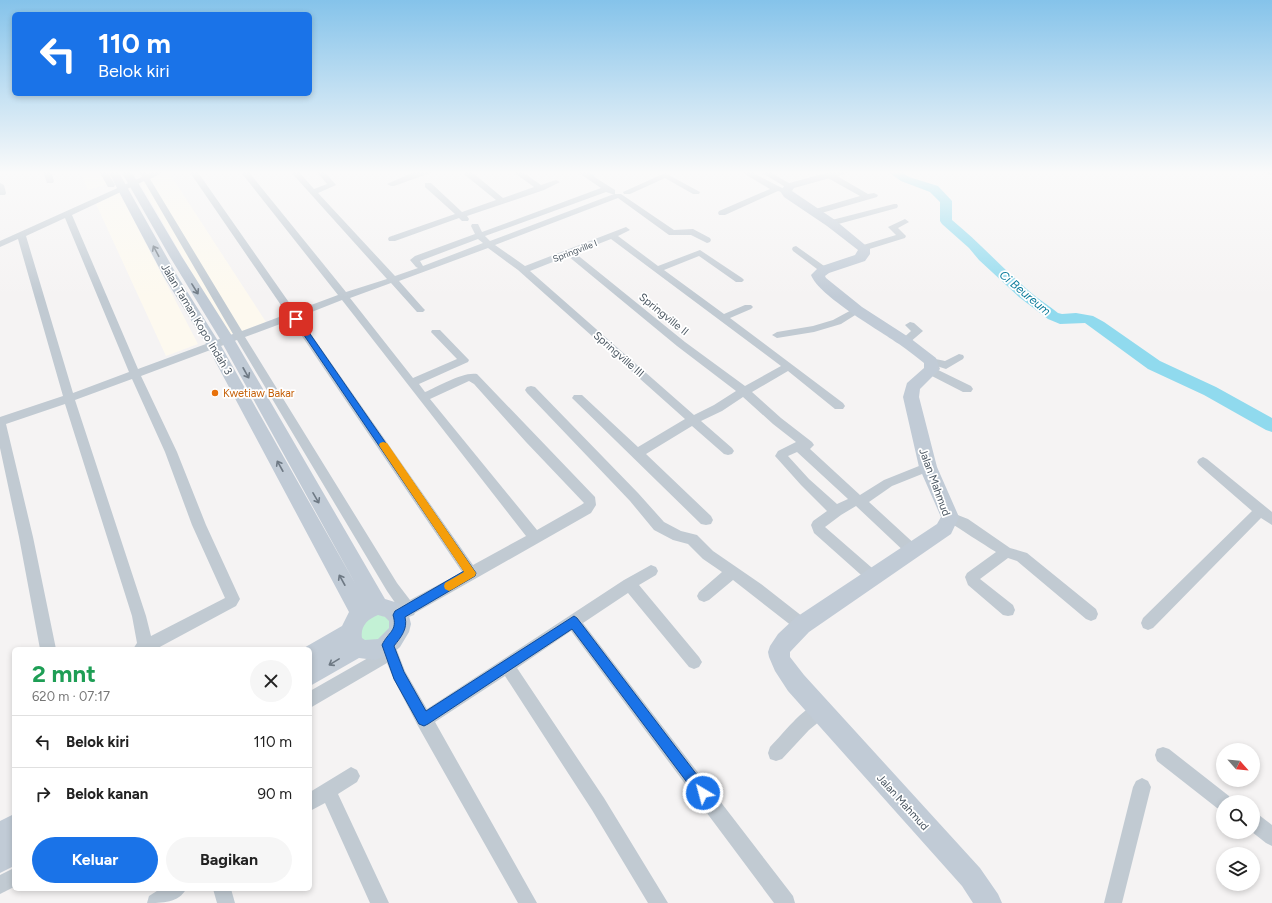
<!DOCTYPE html>
<html lang="id">
<head>
<meta charset="utf-8">
<style>
  body { margin:0; font-family:Figtree,sans-serif; background:#f6f6f6; color:#222; height:100vh; display:flex; flex-direction:column; font-size:15px; white-space:nowrap }
  * { box-sizing:border-box; margin:0 }
  p { font-size:13px; color:#767676 }
  .icon { flex:none; width:22px; height:22px; fill:none; stroke:currentColor; stroke-width:2; stroke-linecap:round; stroke-linejoin:round }
  .map { position:relative; flex:1; overflow:hidden }
  .details { position:absolute; left:12px; top:647px; width:300px; height:244px; display:flex; flex-direction:column; background:#fff; border-radius:6px; box-shadow:0 2px 6px #0003 }
  .details>* { flex:none }
  .banner { position:absolute; left:12px; top:12px; width:300px; height:84px; border-radius:6px; box-shadow:0 2px 6px #0003; background:#1a73e8; color:#fff; overflow:hidden }
  .needle { width:26px; rotate:117deg }
  .buttons { position:absolute; left:1216px; top:743px; display:grid; gap:8px }
  .buttons a { display:grid; place-items:center; width:44px; height:44px; border-radius:50%; background:#fff; box-shadow:0 2px 6px #0003; font-size:20px }
  .pin { position:absolute; display:grid; place-items:center; width:34px; height:34px; color:#fff; margin:-17px; border-radius:8px; box-shadow:0 2px 6px #0006 }
  .me { position:absolute; width:44px; margin:-22px; rotate:323deg; stroke-linejoin:round; filter:drop-shadow(0 0 3px #0008) }
  .turn { display:flex; align-items:center; gap:14px; height:84px; padding:0 20px; font-size:18px }
  .turn .icon { width:52px; height:52px; stroke-width:2.5 }
  .turn b { display:block; font-size:28px; line-height:34px }
  .round { display:grid; place-items:center; flex:none; width:42px; height:42px; border-radius:21px; background:#f6f6f6 }
  .summary { display:flex; align-items:center; justify-content:space-between; height:68px; padding:0 20px }
  h1 { font-size:24px; font-weight:700; line-height:30px; color:#1e9e55 }
  .button { display:flex; gap:8px; margin-top:auto; padding:8px 20px }
  .button a { flex:1; height:46px; border-radius:24px; background:#1a73e8; color:#fff; font-size:16px; font-weight:700; line-height:46px; text-align:center }
  .button a+a { background:#f6f6f6; color:#222 }
  ul { padding:0; list-style:none }
  li { display:flex; align-items:center; gap:12px; height:52px; padding:0 20px; border-top:1px solid #e0e0e0 }
  li div { flex:1 }
  li b { display:block; font-size:15px }
  li em { font-style:normal }
  .map>svg:first-child { display:block }
  .commercial { fill:#fdf9ef }
  .green { fill:#c3f1d5 }
  .lines { fill:none; stroke-linecap:round; stroke-linejoin:round }
  .stream { stroke:#90daee; stroke-width:2 }
  .river { fill:#90daee; fill-rule:evenodd }
  .street { fill:#c1cad2; fill-rule:evenodd }
  .secondary { fill:#c1cbd6; fill-rule:evenodd }
  .oneway { stroke:#6e7984 }
  .route { fill:#1a73e8; stroke:#114b97 }
  .slow { fill:#f59e0b }
  .food-dot { fill:#e8710a; stroke:#fff; stroke-width:1.5 }
  .labels { text-anchor:middle; stroke-width:3.5; stroke-linejoin:round; paint-order:stroke }
  .far-street-label { font-size:9px; fill:#4a5661; stroke:#fff }
  .street-label { font-size:11px; fill:#4a5661; stroke:#fff }
  .food-label { font-size:11px; fill:#c56008; stroke:#fff; text-anchor:start }
  .water-label { font-size:12px; font-style:italic; fill:#0c7c9b; stroke:#fff }
</style>
</head>
<body>
<div class="map">
<svg width="1272" height="903" viewBox="0 0 1272 903">
  <rect width="100%" height="100%" fill="#f5f3f3"/>
  <path class="commercial" d="M80 171H108L114 182 88 190Z
    M168 171 266 322 228 336 140 183Z
    M119 192 198 344 166 356 96 204Z"/>
  <path class="green" d="M375 613 391 619V632L363 648 354 628Z"/>
  <g class="lines">
    <path class="stream" d="M585 171 593 176"/>
    <path class="river" d="M887 171H900L909 177 938 186 952 201V220C979 242 1002 268 1029 291 1038 299 1048 305 1058 313L1062 314 1076 313 1093 316 1104 322 1160 361 1216 387 1272 418V432L1266 430 1204 395 1148 369 1085 323 1060 324 1048 319 1019 297 979 260 969 248 942 224 940 221V202L930 192 901 181Z"/>
    <path class="street" d="M43 171H51L54 181 53 183H47Z
      M99 171H107L115 185 114 187H108Z
      M138 171H146L148 174 155 171H165L150 179 242 331 287 314 189 171H197L295 311 338 295 240 171H248L346 292 387 279 290 171H298L314 189 327 184 316 171H324L336 185 318 193 395 276 418 268 416 267 410 260 415 256 475 234 471 226 472 224H478L482 232 601 188 576 171H585L615 190V194H612L606 192 485 236 490 241 614 194H621L674 230 693 229 710 238 711 240 710 242 707 243 691 235H669L618 198 495 245 525 266 626 227 630 230 618 236 658 266 700 250 742 278 744 280 742 282H736L699 256 664 270 724 314 745 305H751L753 307 751 309 730 318 843 403 845 406 843 409H835L788 371 752 392 781 418 812 442 814 445 810 449 860 495 884 480 924 464 928 462 932 464 934 467 932 470 892 486 869 502 918 547 920 551 918 555 913 557 908 555 856 506 841 515 825 527 879 574 881 578 879 582 874 584 869 582 814 533 811 525 813 521 827 511 801 485 775 456 778 451 796 442 773 424 743 397 722 411 701 421 732 448 734 451 732 454 728 455 724 454 692 426 646 454 711 516 713 520 711 524 706 525 701 524 572 398 574 395H582L638 447 685 419 518 270 488 248 399 281 423 308 425 310 423 312H417L391 283 350 298 413 378 457 359 431 332 432 330H440L469 360 468 362 419 384 425 392C437 387 464 371 477 374L595 497 596 505 591 513 415 613 414 615 401 620 396 618 394 613 398 607 387 591 237 340 141 376 177 452 206 525 240 599 236 606 156 649H133L137 643 132 616 65 404 6 424 33 537 56 649H40L19 537 0 448V417L63 396 18 239 0 247V241L142 177ZM144 181 233 334 138 369 72 215ZM65 218 129 372 73 393 26 236ZM478 239 483 243 423 266 420 261ZM611 239 781 366 745 386 685 342 575 253ZM568 256 677 346 736 391 714 405 694 415 530 271ZM342 300 526 536 473 565 299 317ZM291 320 462 572 410 600 397 583 245 337ZM132 379 165 452 192 525 225 598 151 636 146 616 75 400ZM469 381 474 384 526 442 584 503 581 505 537 530 430 399ZM797 452 848 499 837 504 809 479 788 456Z
      M424 171H436L394 186H391L387 184 412 173Z
      M467 171H476L473 173 503 198 534 187 512 171H521L541 185 556 180 560 182 544 190 467 216 469 219 468 221H462L459 218 395 241H389L388 239 389 237 455 214 425 187V183H431L462 212 496 200 465 175 464 173Z
      M740 171H749L786 190 782 192 778 191 725 215H719L718 213 719 211 770 189Z
      M759 171H768L794 186 790 188H787Z
      M665 173 700 192 699 194H693L665 178 630 194H624L623 192Z
      M826 173H832L868 194 874 193 878 195 877 197 818 214H812L811 212 812 210 860 196 826 177Z
      M0 183 4 185 6 193 5 195H0Z
      M894 204H897L898 206 897 208 831 226 827 223 828 221Z
      M905 219 909 222 898 228 906 236 905 238 863 251 859 248 860 246 896 235 888 227Z
      M796 246 827 268 829 270 827 272H821L793 251 792 249 793 247Z
      M857 307 862 310 860 312 841 324 814 332 777 338 772 335 777 332 813 326 833 320Z
      M910 322 914 323 923 331 909 343H901L900 341 911 331 905 325Z
      M959 354 963 355 964 357 963 359 946 369 927 363 926 361 927 359 931 358 945 361Z
      M930 366 971 386 973 389 971 392H963L926 373 925 370 926 367Z
      M531 386 535 387 638 493 664 522 681 531 697 535 713 551 761 584 807 620 809 625 807 630 802 632 797 630 733 580 709 600 704 602 699 600 697 596 699 592 722 572 703 559 688 544 673 540 654 530 630 501 527 393 525 390 527 387Z
      M1203 457 1207 459 1272 512V525L1261 518 1153 628 1148 630 1143 628 1141 623 1143 618 1252 511 1199 465 1197 462 1199 459Z
      M950 512 968 519 1010 548 1027 553 1096 609 1098 614 1096 619 1091 621 1086 619 1017 561 1008 558 980 579 1013 605 1015 610 1013 615 1008 616 1003 615 968 585 965 577 967 573 996 552C988 547 945 520 943 517L945 513Z
      M651 565 656 567 658 571 656 575 639 585 699 657 702 662 699 667 694 669 689 667 628 593 583 623 793 896 795 903H774L571 631 517 668 604 798 668 903H648L592 810 505 676 435 722 537 903H518L418 726 394 680 387 663 310 708V691L382 650 381 645 383 640 388 638 393 640 405 671 427 709 624 580Z
      M820 702 826 704 828 710 826 716 809 730 782 759 776 761 770 759 768 753 770 747C785 732 800 710 820 702Z
      M1163 747 1169 749 1229 796 1232 802H1223V811L1217 808 1157 761 1155 755 1157 749Z
      M351 767 357 770 360 776 357 782 338 794 389 903H370L325 803 310 811V792Z
      M1142 778 1148 781 1151 787 1122 903H1104L1133 787 1136 781Z
      M1253 812 1259 815 1272 825V846L1266 843 1252 832Z
      M14 868V887L0 894V875Z
      M160 889H186C179 903 162 903 147 903L149 896Z
      M213 889H231L235 903H217Z"/>
    <path class="secondary" d="M108 171H118L178 277 220 344 356 585 220 339 170 257 121 171H131L182 257 234 339 385 599 398 603 406 609 409 616 411 624 409 632 400 647 392 654 375 660 359 658 310 686V649H302L342 626 349 612 206 344 164 277ZM378 615 385 617 389 621V628L378 639 365 640 362 638C360 626 368 619 378 615Z
      M833 171H849L848 173 794 188 792 191 835 220 870 249V254L865 261 829 273 825 276 826 278 862 307 910 338 936 358 940 369 920 389 919 397 937 467 959 517 951 534 809 632 790 652V657L804 675 980 868 998 894 1002 903H973L962 886 788 691 775 671 769 657 768 652 770 646 778 634 795 618 937 524 941 517 919 467 903 397 907 383 924 368V363C916 357 908 350 899 344 879 330 819 296 811 275L819 267 855 255 858 250 827 226 784 197 780 191 786 184Z
      M1263 171H1272V175L1264 173Z
      M14 814V866L0 873V821Z"/>
  </g>
  <defs><path id="oneway-shaft" d="M-6 0H5M1.5-3L5.5 0L1.5 3" fill="none" stroke-width="1.6" stroke-linecap="round" stroke-linejoin="round"/></defs>
  <g class="oneway">
    <use href="#oneway-shaft" transform="translate(156 251) rotate(-118)"/>
    <use href="#oneway-shaft" transform="translate(195 289) rotate(58)"/>
    <use href="#oneway-shaft" transform="translate(246 373) rotate(61)"/>
    <use href="#oneway-shaft" transform="translate(280 466) rotate(-119)"/>
    <use href="#oneway-shaft" transform="translate(316 498) rotate(60)"/>
    <use href="#oneway-shaft" transform="translate(342 580) rotate(-119)"/>
    <use href="#oneway-shaft" transform="translate(334 662) rotate(149)"/>
  </g>
  <linearGradient id="sky" x2="0" y2="1"><stop stop-color="#85c3ea"/><stop offset="0.58" stop-color="#fafafa"/><stop offset="1" stop-color="#fafafa" stop-opacity="0"/></linearGradient>
  <rect width="1272" height="297" fill="url(#sky)"/>
  <path class="route" d="M296 317 299 318 476 573 475 576 405 617C408 629 401 637 394 646L404 672 426 711 574 616 577 618 707 788 709 793 707 797 703 799 698 797 572 629 428 724 424 726 419 724 394 679 382 645C388 632 398 631 393 615L395 611 464 571 293 319Z"/>
  <path class="slow" d="M383 442 387 443 476 573 475 576 453 589 449 591 445 589 444 586 445 583 464 572 380 447 379 445 380 443Z"/>
  <circle class="food-dot" cx="215" cy="393" r="4"/>
  <g class="labels">
    <g class="far-street-label">
      <text transform="translate(575 251) rotate(-21)" y="3">Springville I</text>
    </g>
    <g class="street-label">
      <text transform="translate(664 314) rotate(39)" y="4">Springville II</text>
      <text transform="translate(197 319) rotate(59)" y="4">Jalan Taman Kopo Indah 3</text>
      <text transform="translate(619 354) rotate(41)" y="4">Springville III</text>
      <text transform="translate(935 482) rotate(70)" y="4">Jalan Mahmud</text>
      <text transform="translate(903 802) rotate(48)" y="4">Jalan Mahmud</text>
    </g>
    <g class="food-label">
      <text x="223" y="397">Kwetiaw Bakar</text>
    </g>
    <g class="water-label">
      <text transform="translate(1025 293) rotate(40)" y="4">Ci Beureum</text>
    </g>
  </g>
</svg>
<div class="buttons">
<a><svg class="needle" viewBox="-14 -14 28 28"><path d="M0-13l5 13h-10z" fill="#e53935"/><path d="M0 13l5-13h-10z" fill="#767676"/></svg></a>
<a><svg class="icon" aria-label="search" viewBox="0 0 24 24"><circle cx="10" cy="10" r="6"/><path d="M15 15l6 6"/></svg></a>
<a><svg class="icon" aria-label="layers" viewBox="0 0 24 24"><path d="M12 4l9 5-9 5-9-5zM3 14l9 5 9-5"/></svg></a>
</div>
<div class="pin" style="left:296px;top:319px;background:#d93025"><svg class="icon" aria-label="arrive" viewBox="0 0 24 24"><path d="M6 21V4h12l-3 4 3 4H6"/></svg></div>
<svg class="me" style="left:703px;top:793px" viewBox="-20 -20 40 40"><circle r="17" fill="#1a73e8" stroke="#fff" stroke-width="3"/><path d="M0-11L8 9 0 5-8 9z" fill="#fff"/></svg>
<div class="banner">
<div class="turn"><svg class="icon" aria-label="left" viewBox="0 0 24 24"><path d="M17 20v-9H6M10 6l-5 5 5 5"/></svg><div><b>110 m</b>Belok kiri</div></div>
</div>
<section class="details">
<div class="summary"><div><h1>2 mnt</h1><p>620 m · 07:17</p></div><a class="round"><svg class="icon" aria-label="close" viewBox="0 0 24 24"><path d="M6 6l12 12M18 6L6 18"/></svg></a></div>
<ul>
<li><svg class="icon" aria-label="left" viewBox="0 0 24 24"><path d="M17 20v-9H6M10 6l-5 5 5 5"/></svg><div><b>Belok kiri</b></div><em>110 m</em></li>
<li><svg class="icon" aria-label="right" viewBox="0 0 24 24"><path d="M7 20v-9h11M14 6l5 5-5 5"/></svg><div><b>Belok kanan</b></div><em>90 m</em></li>
</ul>
<div class="button"><a>Keluar</a><a>Bagikan</a></div>
</section>
</div>
</body>
</html>
